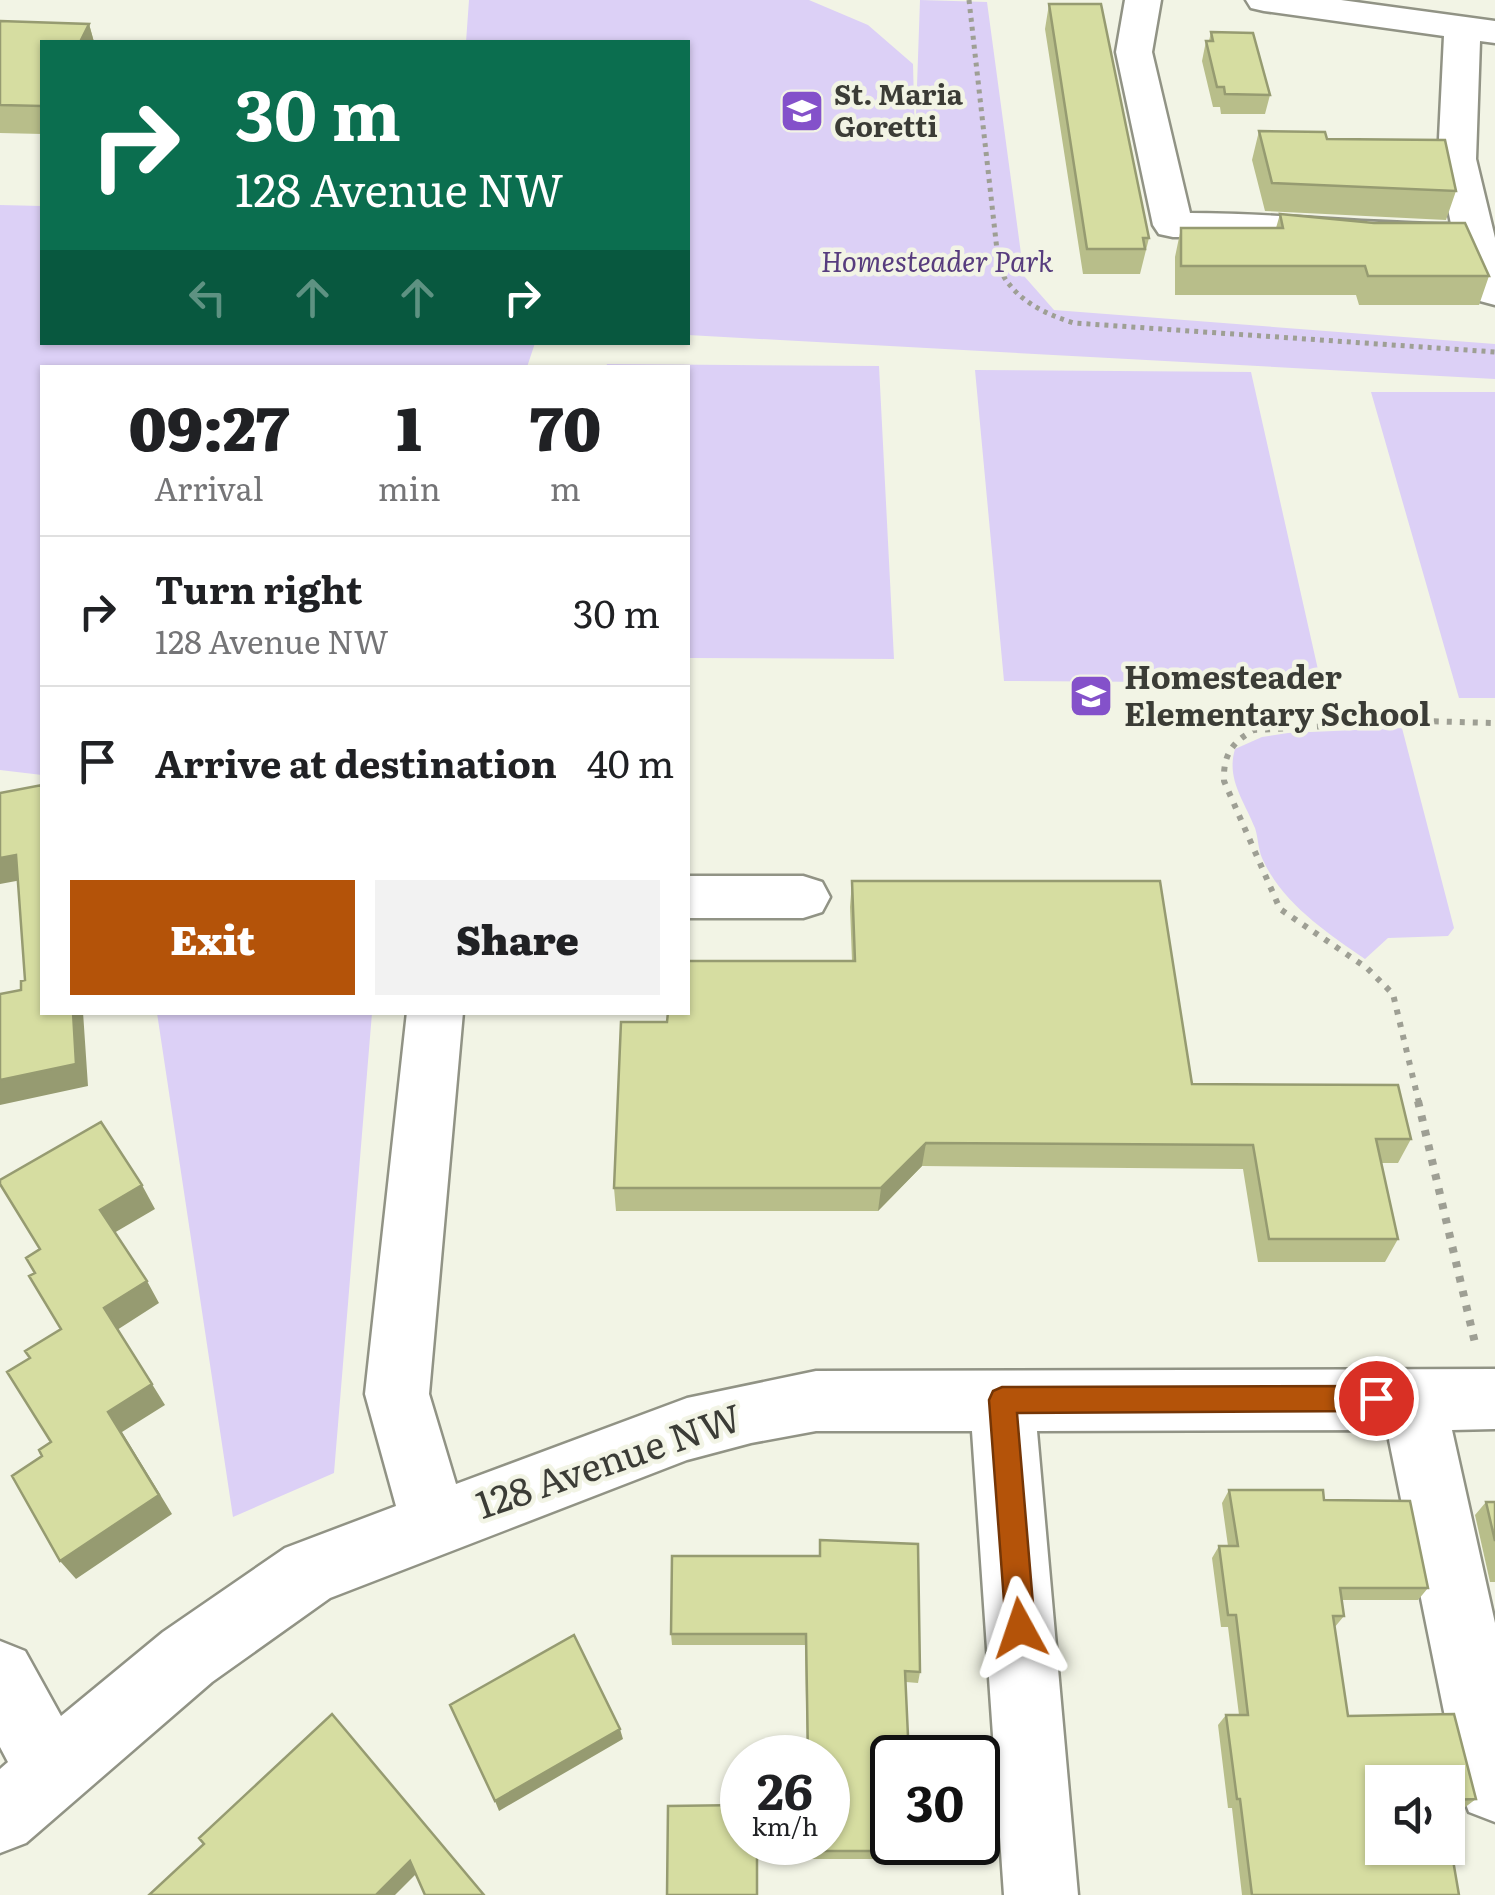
<!DOCTYPE html>
<html lang="en">
<head>
<meta charset="utf-8">
<style>
  body { margin:0; font-family:Literata,serif; background:#f2f2f2; color:#202124; height:100vh; display:flex; flex-direction:column; font-size:38px; white-space:nowrap }
  * { box-sizing:border-box; margin:0 }
  p { font-size:32px; color:#757577 }
  .icon { flex:none; width:55px; height:55px; fill:none; stroke:currentColor; stroke-width:2; stroke-linecap:round; stroke-linejoin:round }
  .map { position:relative; flex:1; overflow:hidden }
  .side { position:absolute; left:40px; top:365px; width:650px; height:650px; display:flex; flex-direction:column; background:#fff; border-radius:0px; box-shadow:0 2px 8px #0004 }
  .side>* { flex:none }
  .top-card { position:absolute; left:40px; top:40px; width:650px; height:305px; border-radius:0px; box-shadow:0 2px 8px #0004; background:#0b6e4f; color:#fff; overflow:hidden }
  .controls { position:absolute; left:1365px; top:1765px; display:grid; gap:20px }
  .controls a { display:grid; place-items:center; width:100px; height:100px; border-radius:0px; background:#fff; box-shadow:0 2px 8px #0004; font-size:50px }
  .speed { position:absolute; left:720px; top:1735px; display:flex; gap:20px; font-size:50px; font-weight:700; text-align:center }
  .speed>* { display:grid; place-content:center; width:130px; height:130px; border-radius:50%; background:#fff; box-shadow:0 2px 8px #0004; line-height:1 }
  .speed small { font-size:25px; font-weight:400 }
  .speed .limit { border:5px solid #111; border-radius:15px; background:#fff; color:#111 }
  .pin { position:absolute; display:grid; place-items:center; width:85px; height:85px; color:#fff; margin:-42px; border:5px solid #fff; border-radius:50%; box-shadow:0 2px 10px #0007 }
  .me { position:absolute; width:110px; margin:-55px; rotate:355deg; stroke-linejoin:round; filter:drop-shadow(0 0 8px #0008) }
  .turn { display:flex; align-items:center; gap:35px; height:210px; padding:0 30px; font-size:45px }
  .turn .icon { width:130px; height:130px; stroke-width:2.5 }
  .turn b { display:block; font-size:70px; line-height:85px }
  .lanes { display:flex; align-items:center; height:95px; padding:0 30px; background:#0003; justify-content:center; gap:50px; direction:ltr }
  .lanes .off { opacity:.35 }
  .eta { display:flex; justify-content:space-evenly; align-items:center; height:170px; text-align:center }
  .eta b { font-size:60px; font-weight:800; line-height:70px }
  .primary-button { display:flex; gap:20px; margin-top:auto; padding:20px 30px }
  .primary-button a { flex:1; height:115px; border-radius:0px; background:#b45309; color:#fff; font-size:40px; font-weight:800; line-height:115px; text-align:center }
  .primary-button a+a { background:#f2f2f2; color:#202124 }
  ul { padding:0; list-style:none }
  li { display:flex; align-items:center; gap:30px; height:150px; padding:0 30px; border-top:2px solid #e0e0e0 }
  li div { flex:1 }
  li b { display:block; font-size:38px }
  li em { font-style:normal }
  .map>svg:first-child { display:block }
  .green { fill:#dcd0f6 }
  .lines { fill:none; stroke-linecap:round; stroke-linejoin:round }
  .minor-casing { stroke:#919385; stroke-width:5 }
  .path-far2 { stroke:#9e9f94; stroke-width:5; stroke-dasharray:4 5; stroke-linecap:butt }
  .path-far1 { stroke:#9e9f94; stroke-width:6; stroke-dasharray:5 8; stroke-linecap:butt }
  .path { stroke:#9e9f94; stroke-width:8; stroke-dasharray:6 9; stroke-linecap:butt }
  .minor { fill:#fff; fill-rule:evenodd }
  .wall { fill:#b8be8a }
  .shaded-wall { fill:#969b71 }
  .building { fill:#d6dda1; stroke:#969b71; stroke-width:2.5 }
  .route { fill:#b45309; stroke:#753606; stroke-width:2.5 }
  .labels { text-anchor:middle; stroke-width:9; stroke-linejoin:round; paint-order:stroke }
  .far-poi-label { font-size:28px; font-weight:bold; fill:#3b3c36; stroke:#f2f4e5; text-anchor:start }
  .far-park-label { font-size:28px; font-style:italic; fill:#573c7e; stroke:#f2f4e5 }
  .poi-label { font-size:32px; font-weight:bold; fill:#3b3c36; stroke:#f2f4e5; text-anchor:start }
  .near-street-label { font-size:38px; fill:#3b3c36; stroke:#f2f4e5 }
</style>
</head>
<body>
<div class="map">
<svg width="1495" height="1895" viewBox="0 0 1495 1895">
  <rect width="100%" height="100%" fill="#f2f4e5"/>
  <path class="green" d="M469 0H809L868 25 913 64 915 143 920 0 987 2 1024 276 1054 310 1495 344V379L688 335V42H466Z
    M0 205 42 206V342L535 343 527 367 42 368V775L0 770Z
    M607 364 879 366 894 659 688 658V368L606 367Z
    M975 370 1251 372 1321 683 1004 681Z
    M1371 392H1495V698H1459Z
    M1402 728 1454 928 1448 936 1388 938 1365 959C1326 932 1282 903 1262 858 1258 848 1258 837 1255 828 1244 800 1226 779 1235 749L1262 737 1288 733Z
    M157 1013H372L334 1473 233 1517Z"/>
  <g class="lines">
    <defs>
      <path id="minor" d="M1125 0H1161L1152 52 1190 213C1278 213 1364 224 1451 224L1438 159 1444 36 1264 11 1251 8 1246 0H1341L1495 21V43L1480 41 1476 159 1495 238V305L1480 301 1458 248H1366L1256 237H1173L1159 234 1153 225 1116 52Z
        M688 876H803L822 882 830 897 822 912 803 918H688Z
        M407 1012H463L429 1394 456 1484 687 1398 816 1371 1495 1369V1429L1452 1430 1495 1623V1822L1469 1812 1459 1786 1387 1430 1037 1431 1078 1895H1004L972 1431H816L751 1443 687 1460 330 1598 212 1682 26 1843 0 1853V1769L8 1762 0 1747V1641L25 1651 61 1716 163 1632 285 1548 396 1506 365 1394Z"/>
    </defs>
    <use href="#minor" class="minor-casing"/>
    <path class="path-far2" d="M969 0 999 268C1014 299 1042 313 1074 323L1495 352"/>
    <path class="path-far1" d="M1419 1103 1393 994 1367 968 1280 909 1224 781C1223 755 1232 742 1254 730L1422 721 1495 723"/>
    <path class="path" d="M1418 1101 1475 1343"/>
    <use href="#minor" class="minor"/>
  </g>
  <path class="wall" d="M1049 4 1149 238 1140 274H1083L1045 29Z
    M0 21 89 24 94 42H42V134L0 133Z
    M1211 32 1270 95 1265 114H1221L1220 107H1213L1202 61 1206 41H1209Z
    M1259 131 1327 139 1456 191 1446 220 1265 211 1252 160Z
    M1280 214 1489 276 1479 305H1359L1356 295H1175V257L1181 228H1276Z
    M852 881 1192 1084 1411 1139 1398 1163H1381L1398 1239 1385 1262H1258L1243 1169 922 1166 878 1211H616L614 1188 667 1022 852 961 850 907Z
    M1229 1490 1324 1500 1428 1588 1418 1600H1342L1344 1616 1334 1628 1348 1716 1476 1799 1464 1808 1448 1809V1782H1382L1459 1895H1242L1232 1808H1228L1218 1725 1226 1715H1239L1228 1627H1221L1212 1558 1219 1546H1228L1222 1503Z
    M1486 1502H1495V1582H1490L1475 1515Z
    M820 1540 920 1672 918 1683 906 1682 909 1758 929 1851 926 1859H757L668 1806 828 1842V1758H807L805 1645H672L671 1634 819 1556Z"/>
  <path class="shaded-wall" d="M89 24 94 42H80Z
    M16 855 27 879 0 884V858Z
    M73 1012H83L88 1086 0 1105V1080Z
    M926 1143 922 1166 878 1211 881 1188Z
    M142 1185 155 1209 114 1233 100 1210Z
    M147 1281 159 1303 117 1330 104 1308Z
    M152 1384 165 1405 122 1432 172 1514 76 1579 60 1561 108 1412Z
    M620 1729 623 1739 499 1811 495 1801Z
    M410 1861 418 1872 395 1895H376Z"/>
  <path class="building" d="M1049 4H1101L1149 238H1143L1145 249H1087Z
    M0 21 89 24 80 42H42V106L0 105Z
    M1211 32 1253 33 1270 95 1225 94 1224 87H1217L1206 41H1213Z
    M1259 131 1325 132 1327 139 1445 140 1456 191 1272 183Z
    M1280 214 1374 223H1465L1489 276H1368L1365 266H1181V228H1283Z
    M42 785V1012H73L76 1064 0 1080V994L21 990V981L25 980 16 855 0 858V793Z
    M852 881H1160L1192 1084 1398 1085 1411 1139H1376L1398 1239H1269L1253 1145 926 1143 881 1188H614L621 1022H667L668 1012H688V961H855Z
    M101 1122 142 1185 100 1210 147 1281 104 1308 152 1384 108 1412 159 1495 60 1561 12 1476 42 1456 39 1450 51 1442 7 1372 30 1358 25 1351 61 1329 29 1276 35 1273 26 1258 40 1249 0 1184V1180Z
    M1229 1490H1323L1324 1500 1410 1501 1428 1588H1340L1344 1616H1333L1348 1716 1454 1714 1476 1799 1448 1800V1782H1382V1848H1448V1831L1459 1895H1252L1240 1799H1237L1226 1715H1248L1236 1615H1228L1219 1546H1238Z
    M1486 1502H1495V1541Z
    M820 1540 918 1544 920 1672 905 1671 909 1758H892V1842H928L929 1851H757V1895H667L668 1806 742 1805V1842H828V1758H808L806 1634H671L672 1556H820Z
    M574 1635 620 1729 495 1801 450 1705Z
    M332 1714 484 1895H425L410 1861 376 1895H149L204 1844 199 1838Z"/>
  <path class="route" d="M1376 1386 1385 1389 1389 1398 1385 1407 1376 1411 1017 1413 1035 1628 1030 1639 1020 1643 1010 1639 1006 1628 989 1400 993 1391 1002 1387Z"/>
  <defs>
    <symbol id="school-square" viewBox="-11 -11 22 22"><rect x="-9" y="-9" width="18" height="18" rx="4" fill="#8451ca" stroke="#f2f4e5"/><path d="M0-5L7-2L0 1L-7-2ZM-4 1L0 2.5L4 1V4Q0 6-4 4Z" fill="#fff"/></symbol>
  </defs>
  <g fill-rule="evenodd">
    <use href="#school-square" x="777" y="86" width="50" height="50"/>
    <use href="#school-square" x="1066" y="671" width="50" height="50"/>
  </g>
  <g class="labels">
    <g class="far-poi-label">
      <text x="834" y="105">St. Maria<tspan x="834" dy="32">Goretti</tspan></text>
    </g>
    <g class="far-park-label">
      <text x="937" y="272">Homesteader Park</text>
    </g>
    <g class="poi-label">
      <text x="1124" y="689">Homesteader<tspan x="1124" dy="37">Elementary School</tspan></text>
    </g>
    <g class="near-street-label">
      <text transform="translate(609 1462) rotate(-19)" y="13">128 Avenue NW</text>
    </g>
  </g>
</svg>
<div class="controls">
<a><svg class="icon" aria-label="sound" viewBox="0 0 24 24"><path d="M4 9h4l5-4v14l-5-4H4zM17 9q2 3 0 6"/></svg></a>
</div>
<div class="speed"><div>26<small>km/h</small></div><div class="limit">30</div></div>
<div class="pin" style="left:1376px;top:1398px;background:#d93025"><svg class="icon" aria-label="arrive" viewBox="0 0 24 24"><path d="M6 21V4h12l-3 4 3 4H6"/></svg></div>
<svg class="me" style="left:1020px;top:1628px" viewBox="-20 -20 40 40"><path d="M0-17L14 15 0 8-14 15z" fill="#b45309" stroke="#fff" stroke-width="4"/></svg>
<div class="top-card">
<div class="turn"><svg class="icon" aria-label="right" viewBox="0 0 24 24"><path d="M7 20v-9h11M14 6l5 5-5 5"/></svg><div><b>30 m</b>128 Avenue NW</div></div>
<div class="lanes"><svg class="icon off" aria-label="left" viewBox="0 0 24 24"><path d="M17 20v-9H6M10 6l-5 5 5 5"/></svg><svg class="icon off" aria-label="ahead" viewBox="0 0 24 24"><path d="M12 20V5M6 11l6-6 6 6"/></svg><svg class="icon off" aria-label="ahead" viewBox="0 0 24 24"><path d="M12 20V5M6 11l6-6 6 6"/></svg><svg class="icon" aria-label="right" viewBox="0 0 24 24"><path d="M7 20v-9h11M14 6l5 5-5 5"/></svg></div>
</div>
<section class="side">
<div class="eta">
<div><b>09:27</b><p>Arrival</p></div>
<div><b>1</b><p>min</p></div>
<div><b>70</b><p>m</p></div>
</div>
<ul>
<li><svg class="icon" aria-label="right" viewBox="0 0 24 24"><path d="M7 20v-9h11M14 6l5 5-5 5"/></svg><div><b>Turn right</b><p>128 Avenue NW</p></div><em>30 m</em></li>
<li><svg class="icon" aria-label="arrive" viewBox="0 0 24 24"><path d="M6 21V4h12l-3 4 3 4H6"/></svg><div><b>Arrive at destination</b></div><em>40 m</em></li>
</ul>
<div class="primary-button"><a>Exit</a><a>Share</a></div>
</section>
</div>
</body>
</html>
